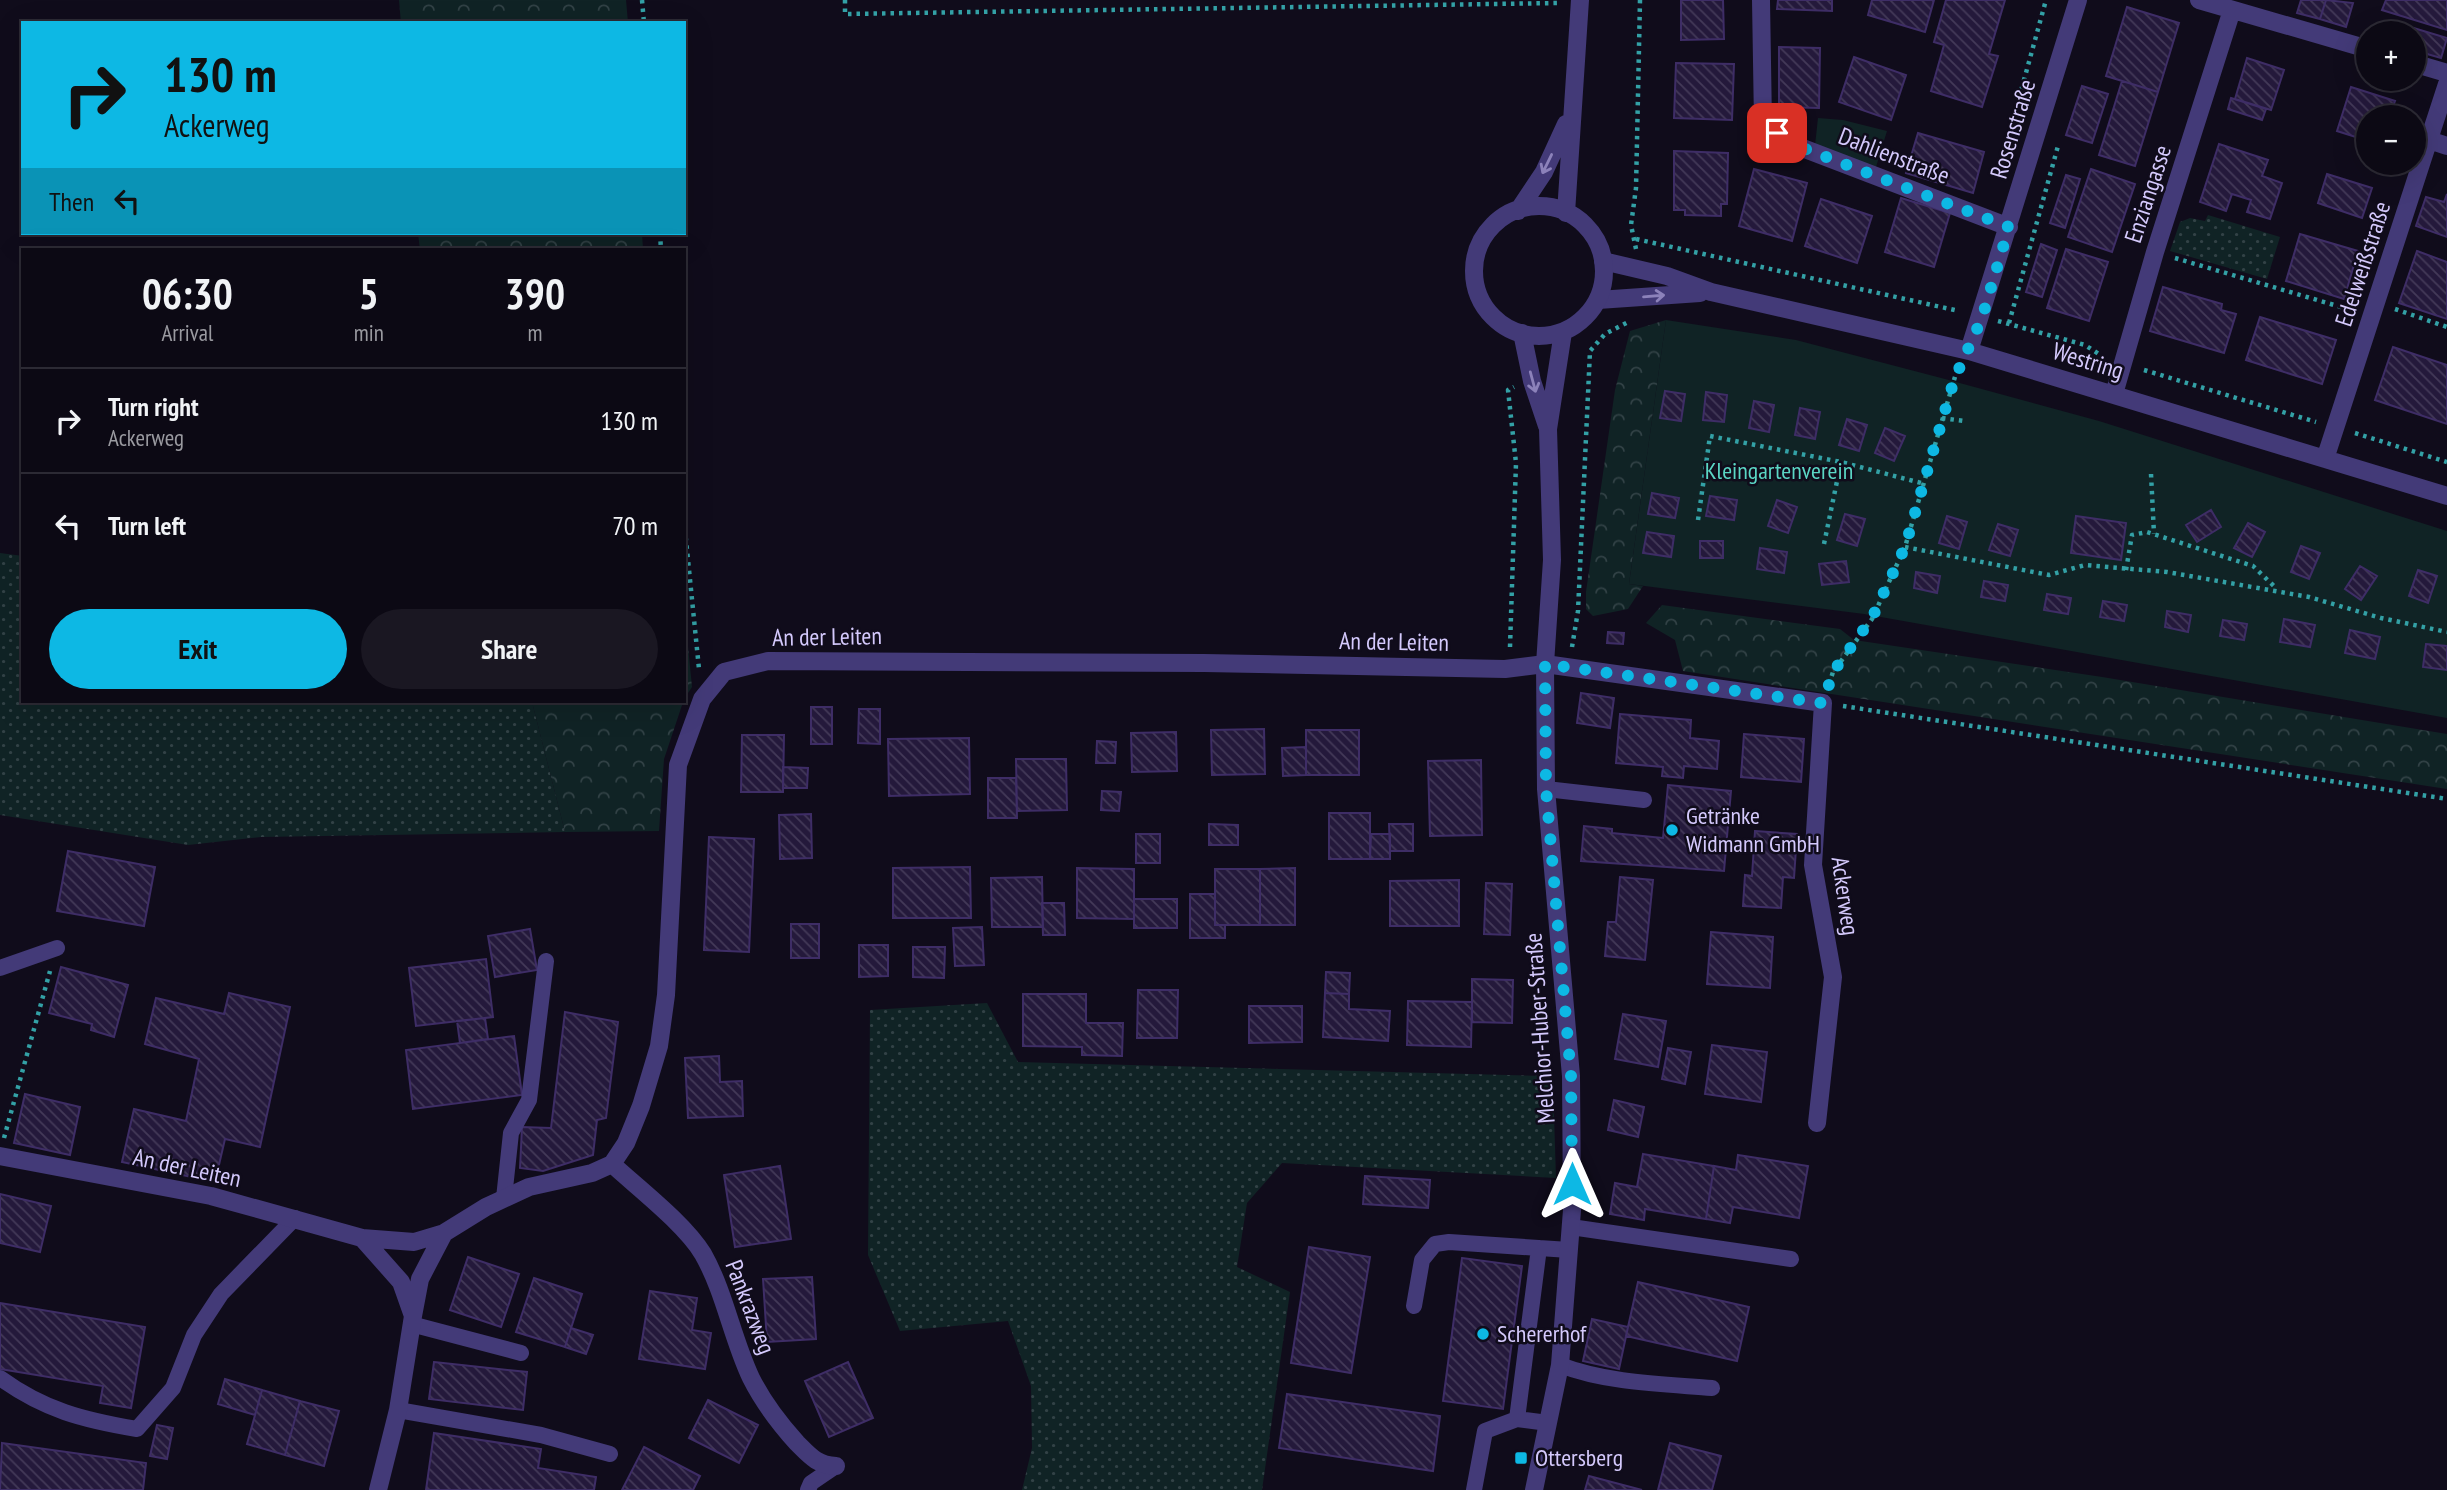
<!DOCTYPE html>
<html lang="en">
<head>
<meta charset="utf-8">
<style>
  body { margin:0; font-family:"PT Sans Narrow",sans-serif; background:#1a1722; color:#f1f3f6; height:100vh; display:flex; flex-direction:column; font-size:26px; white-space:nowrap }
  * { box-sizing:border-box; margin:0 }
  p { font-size:23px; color:#9a9aa0 }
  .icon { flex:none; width:38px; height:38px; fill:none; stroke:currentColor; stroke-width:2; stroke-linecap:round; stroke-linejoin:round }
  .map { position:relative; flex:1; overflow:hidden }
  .sheet { position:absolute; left:21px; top:248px; width:665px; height:455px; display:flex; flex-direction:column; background:#0c0914; border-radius:0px; box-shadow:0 7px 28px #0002,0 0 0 2px #2c2a34 }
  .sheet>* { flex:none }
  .top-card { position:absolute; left:21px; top:21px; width:665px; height:214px; border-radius:0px; box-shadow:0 7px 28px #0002,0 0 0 2px #2c2a34; background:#0db8e4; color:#111; overflow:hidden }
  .tools { position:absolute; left:2356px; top:21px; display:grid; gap:14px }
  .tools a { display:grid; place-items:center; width:70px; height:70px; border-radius:50%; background:#0c0914; box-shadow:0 7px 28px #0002,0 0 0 2px #2c2a34; font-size:35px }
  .pin { position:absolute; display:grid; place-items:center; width:60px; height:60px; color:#fff; margin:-30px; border-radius:14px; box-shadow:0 4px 10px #0006 }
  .me { position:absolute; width:77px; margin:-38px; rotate:0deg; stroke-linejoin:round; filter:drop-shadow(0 0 5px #0008) }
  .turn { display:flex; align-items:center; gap:24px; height:147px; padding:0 28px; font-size:32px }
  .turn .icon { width:91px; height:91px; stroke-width:2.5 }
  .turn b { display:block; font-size:49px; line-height:60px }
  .then { display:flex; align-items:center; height:66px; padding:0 28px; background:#0003; gap:14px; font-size:26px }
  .eta { display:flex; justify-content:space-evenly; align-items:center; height:119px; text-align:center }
  .eta b { font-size:42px; font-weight:700; line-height:49px }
  .button { display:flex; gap:14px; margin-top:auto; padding:14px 28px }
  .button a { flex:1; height:80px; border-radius:42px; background:#0db8e4; color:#111; font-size:28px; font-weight:700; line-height:80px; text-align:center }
  .button a+a { background:#1a1722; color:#f1f3f6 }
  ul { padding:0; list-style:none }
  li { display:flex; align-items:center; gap:21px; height:105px; padding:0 28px; border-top:2px solid #2c2a34 }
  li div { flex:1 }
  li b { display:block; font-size:26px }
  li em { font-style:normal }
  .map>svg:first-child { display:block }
  .grass { fill:url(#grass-dots) }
  .forest { fill:url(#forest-crowns) }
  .green { fill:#102325 }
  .building { fill:url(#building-back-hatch); stroke:#3e2d66; stroke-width:2 }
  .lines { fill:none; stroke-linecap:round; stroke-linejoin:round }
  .path { stroke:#33a1a6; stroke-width:4.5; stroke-dasharray:3.5 5; stroke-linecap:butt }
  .service { stroke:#433a78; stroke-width:16 }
  .minor { stroke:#433a78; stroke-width:18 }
  .tertiary { stroke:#433a78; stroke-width:18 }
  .oneway { stroke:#8c82ba }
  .route { stroke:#0db8e4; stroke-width:12; stroke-dasharray:0 21.6 }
  .poi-dot { fill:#0db8e4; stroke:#100c1b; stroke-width:2.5 }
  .labels { text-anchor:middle; stroke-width:5; stroke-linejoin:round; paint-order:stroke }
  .street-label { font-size:24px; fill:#d4c9fc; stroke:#100c1b }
  .park-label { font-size:24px; fill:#5bd6c5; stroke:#100c1b }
  .poi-label { font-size:24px; fill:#d4c9fc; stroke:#100c1b; text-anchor:start }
</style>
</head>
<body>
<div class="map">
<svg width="2447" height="1490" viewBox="0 0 2447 1490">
  <defs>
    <pattern id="grass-dots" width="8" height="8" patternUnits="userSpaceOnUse" patternTransform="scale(1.75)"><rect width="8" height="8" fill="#102325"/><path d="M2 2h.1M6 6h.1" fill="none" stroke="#324246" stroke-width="1.8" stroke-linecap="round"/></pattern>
    <pattern id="forest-crowns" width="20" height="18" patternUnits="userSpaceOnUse" patternTransform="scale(1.75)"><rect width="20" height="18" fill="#102325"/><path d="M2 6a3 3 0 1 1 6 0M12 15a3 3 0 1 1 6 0" fill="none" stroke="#324246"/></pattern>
    <pattern id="building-back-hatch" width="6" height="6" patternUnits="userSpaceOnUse" patternTransform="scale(1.75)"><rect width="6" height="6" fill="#24193b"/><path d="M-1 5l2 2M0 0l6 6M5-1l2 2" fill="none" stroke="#433958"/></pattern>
  </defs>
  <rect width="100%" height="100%" fill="#100c1b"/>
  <path class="grass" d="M2208 215 2280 237 2267 279 2170 251 2180 222 2190 218 2205 221Z
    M0 553 23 556V702H532L565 832 261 837 188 845 0 815Z
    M987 1003 1018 1062 1544 1076 1553 1084 1556 1178 1282 1163 1247 1203 1237 1267 1290 1292 1262 1490H1022L1032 1448 1031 1386 1008 1321 900 1331 868 1255 870 1010Z"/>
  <path class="forest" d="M399 0H626L628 23H401Z
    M418 233H642L643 250H420Z
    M1666 320 1629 584 1643 586 1628 609 1593 616 1586 609V592L1615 390 1630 331Z
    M1662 605 1840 629 1854 640 2102 677 2447 734V789L1683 671 1675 640 1646 623Z
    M684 606 692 687 684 699Z
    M532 702H683L664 759 659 831 565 832Z"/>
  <path class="green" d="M1818 118 1843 120 1887 131 1876 167 1815 145Z
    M1666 320 1796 340 1945 379 2099 421 2447 531V718L1864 614 1629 584Z"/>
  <path class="building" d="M1681 0H1723L1724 39 1681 40Z
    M1778 0H1832V11L1777 9Z
    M1872 0H1934L1925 32 1868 15Z
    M1946 0H2005L1989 54 1998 56 1982 107 1931 91 1944 45 1934 42Z
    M2301 0H2326L2320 19 2297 13Z
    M2326 0 2353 3 2346 27 2320 19Z
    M2386 0H2447V30L2382 10Z
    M2127 7 2179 23 2158 92 2106 76Z
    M2397 23 2447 38 2441 58 2413 50V33H2394Z
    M1779 47 1820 48 1819 108 1779 107Z
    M1854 57 1906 75 1891 120 1839 102Z
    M2247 58 2284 70 2271 110 2235 99Z
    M1676 63 1734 64 1732 120 1674 118Z
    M2122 81 2158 92 2135 166 2099 155Z
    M2082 86 2108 94 2092 143 2066 135Z
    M2351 87 2395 101 2389 117H2368V141L2337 131Z
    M2231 98 2266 109 2262 120 2228 109Z
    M1918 133 1984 152 1973 193 1906 173Z
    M2219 144 2268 160 2262 176 2282 183 2270 219 2247 212 2251 200 2232 194 2226 211 2200 202Z
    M1674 151 1728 153 1727 204H1721V216L1685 215V210H1674Z
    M1754 169 1807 183 1792 241 1739 226Z
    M2091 169 2135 184 2112 252 2068 237Z
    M2327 174 2372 188 2362 218 2318 203Z
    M2066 175 2080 179 2065 228 2050 223Z
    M2447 194V237L2416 226 2426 197 2444 202Z
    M1901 198 1950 213 1934 267 1885 252Z
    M1821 199 1872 216 1857 263 1805 246Z
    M2300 234 2358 251 2344 299 2286 281Z
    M2041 244 2057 250 2042 297 2026 292Z
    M2066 249 2108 262 2089 321 2047 308Z
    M2417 251 2447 262V319L2399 303Z
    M2163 287 2222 304 2221 310 2236 314 2224 353 2150 331Z
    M2260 317 2336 340 2322 384 2246 360Z
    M2393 347 2447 365V424L2375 400Z
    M1665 391 1685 394 1681 421 1660 418Z
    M1706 392 1727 395 1724 422 1703 420Z
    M1754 401 1774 405 1769 432 1749 428Z
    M1800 408 1820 412 1815 439 1795 435Z
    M1847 419 1867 425 1859 451 1839 445Z
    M1885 428 1905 436 1894 461 1875 453Z
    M1652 493 1679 498 1675 518 1648 514Z
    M1710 496 1737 500 1734 520 1706 516Z
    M1777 500 1797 507 1788 533 1768 526Z
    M2211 510 2221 527 2197 542 2186 525Z
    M1845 514 1865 519 1857 546 1837 540Z
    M1947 516 1967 522 1959 549 1939 543Z
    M2076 516 2126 523 2121 560 2071 553Z
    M2248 523 2265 532 2252 557 2234 548Z
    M1998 524 2018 530 2010 556 1989 550Z
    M1647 532 1674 536 1671 557 1643 553Z
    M1700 541H1723V558H1700Z
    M2301 546 2320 553 2309 579 2291 572Z
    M1760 548 1787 552 1784 573 1757 569Z
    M1846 561 1849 582 1822 585 1819 564Z
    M2360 566 2377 576 2361 600 2345 589Z
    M2418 570 2437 576 2428 603 2409 596Z
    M1916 572 1940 576 1937 593 1914 588Z
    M1984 581 2008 585 2005 601 1981 597Z
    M2047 594 2071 598 2068 614 2044 610Z
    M2103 601 2127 605 2124 621 2100 617Z
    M2167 611 2191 615 2188 632 2165 627Z
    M2284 619 2315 625 2310 647 2280 642Z
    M2223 620 2247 624 2244 640 2220 636Z
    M2350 630 2380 637 2375 659 2345 653Z
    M1608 632 1624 633 1623 644 1607 643Z
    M2426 644 2447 646V670L2423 667Z
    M1581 693 1614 698 1610 728 1577 723Z
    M811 707H832V744H811Z
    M859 709H880V744L858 743Z
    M1620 714 1691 720 1690 738 1719 741 1717 769 1684 766 1683 778 1662 776 1663 767 1616 763Z
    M1264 729 1265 774 1212 775 1211 730Z
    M1306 730H1359V775H1306Z
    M1176 732 1177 771 1132 772 1131 733Z
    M1744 734 1804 739 1801 782 1741 777Z
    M742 735H784L783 792H741Z
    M969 738 970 794 889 796 888 739Z
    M1097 741 1116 742 1115 763H1096Z
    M1306 747V775L1283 776 1282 748Z
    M1016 759H1066L1067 810 1017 811Z
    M1481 760 1482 835 1430 836 1428 761Z
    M783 767 808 768 807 788H783Z
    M988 778H1016L1017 818H988Z
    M1668 785 1731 791 1724 871 1581 861 1584 826 1612 829V833L1663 838Z
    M1102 791 1121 792 1119 811 1101 810Z
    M1329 813H1370V859H1329Z
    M811 814 812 858 780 859 779 815Z
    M1209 824 1238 825V845H1209Z
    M1389 824H1413V851H1390Z
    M1755 831 1797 834 1794 878 1783 877 1781 908 1743 906 1745 875 1752 876Z
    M1136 834H1160V863H1136Z
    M1371 834H1390V859H1370Z
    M709 837 754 839 749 952 704 950Z
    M68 851 155 867 144 926 57 911Z
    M970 867 971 918H893V868Z
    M1077 868 1134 869V919L1077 918Z
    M1295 868V925H1260V869Z
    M1215 869H1260V925H1215Z
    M1042 877 1043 927H992L991 878Z
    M1620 877 1653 880 1645 960 1605 956 1608 922H1616Z
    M1459 880V926H1390V881Z
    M1486 883 1512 884 1510 935 1484 934Z
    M1190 894H1215V925H1225V938H1190Z
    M1134 899H1177V928H1134Z
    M1042 903H1064L1065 935H1043Z
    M791 924H819V958H791Z
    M982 927 984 965 955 966 953 928Z
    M530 929 537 970 495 977 488 936Z
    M1711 932 1773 937 1770 988 1707 984Z
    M859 945H888V976L859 977Z
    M913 947H945L944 978 913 977Z
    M486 959 493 1017 416 1026 409 968Z
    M61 967 128 985 114 1037 91 1030 92 1024 49 1013Z
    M1326 972 1350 973 1349 994 1325 993Z
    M1472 979 1513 980 1512 1023 1472 1022Z
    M1138 990H1178L1177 1038H1137Z
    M229 993 290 1007 260 1147 225 1139 215 1182 122 1162 134 1109 186 1121 199 1059 145 1044 156 998 224 1014Z
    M1325 993 1349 994V1009L1390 1011 1388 1041 1323 1037Z
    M1023 994H1086V1023H1123L1122 1056 1082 1055V1047L1023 1046Z
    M1408 1001 1472 1002 1471 1047 1407 1045Z
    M1249 1006H1302V1042L1249 1043Z
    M565 1012 618 1022 606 1118 597 1120 593 1155 543 1171 520 1168 522 1127 551 1128Z
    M1623 1014 1666 1021 1658 1067 1615 1059Z
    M485 1018 488 1039 460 1043 457 1021Z
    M514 1036 522 1095 413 1109 406 1050Z
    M1712 1045 1767 1052 1761 1102 1705 1094Z
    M1668 1048 1691 1052 1685 1084 1662 1079Z
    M719 1056 720 1082 742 1081 743 1116 688 1118 685 1058Z
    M25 1094 80 1107 70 1155 14 1143Z
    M1614 1100 1644 1107 1638 1137 1608 1130Z
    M1643 1154 1714 1166 1706 1219 1645 1209 1644 1220 1610 1214 1615 1183 1637 1187Z
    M1738 1155 1808 1166 1799 1218 1733 1207 1730 1223 1706 1219 1714 1166 1736 1170Z
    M780 1166 791 1239 735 1247 724 1175Z
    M1365 1176 1430 1180 1428 1208 1363 1204Z
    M0 1194 51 1206 40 1252 0 1243Z
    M1309 1247 1370 1257 1351 1373 1291 1363Z
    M468 1257 519 1274 501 1327 450 1310Z
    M1462 1258 1522 1266 1503 1409 1443 1401Z
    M812 1277 816 1339 767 1342 763 1279Z
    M534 1278 582 1294 565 1347 516 1332Z
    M1638 1282 1749 1307 1737 1361 1626 1336Z
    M650 1291 697 1298 692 1330 711 1333 705 1369 639 1359Z
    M0 1303 145 1327 131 1408 100 1403 103 1386 0 1369Z
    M1592 1319 1628 1327 1619 1369 1583 1361Z
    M571 1328 593 1335 586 1354 565 1347Z
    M434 1362 527 1372 523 1410 429 1399Z
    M848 1362 873 1418 829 1437 805 1381Z
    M225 1379 262 1390 255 1415 218 1404Z
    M262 1390 300 1401 285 1455 247 1444Z
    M1287 1394 1440 1416 1433 1471 1279 1448Z
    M708 1400 758 1425 739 1463 689 1438Z
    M300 1401 339 1411 324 1466 285 1455Z
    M157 1425 173 1428 167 1459 150 1456Z
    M434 1433 541 1449 538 1468 596 1477 594 1490H426Z
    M2 1443 146 1463 143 1490H0Z
    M1670 1443 1721 1456 1712 1490H1658Z
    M644 1447 700 1476 693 1490H622Z
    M1589 1476 1642 1490H1585Z"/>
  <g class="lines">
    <path class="path" d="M642 0 644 23
      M845 0V14L1558 3
      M1999 171 2046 0
      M660 233 661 250
      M1636 239 1959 311
      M1636 249 1631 225 1636 188 1640 0
      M2175 258 2351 310
      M2395 309 2447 327
      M1998 321 2085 345 2102 356
      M2009 323 2058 146
      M2144 370 2316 422
      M1942 418 1964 421
      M2355 433 2447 462
      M2151 474 2154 534
      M684 520 699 669
      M1698 520 1710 436 1841 462 1925 484
      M1824 544 1841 462
      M1905 547 2049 575 2085 565 2167 572 2309 597 2381 618 2447 632
      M2126 570 2132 535 2147 532 2253 566 2277 589
      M1510 647 1516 463 1508 390 1514 387
      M1572 647 1578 611 1590 351 1605 334 1630 321
      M1829 684 1833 672 1872 619 1905 547 1957 370
      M1843 706 2447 799
      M4 1138 50 971"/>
    <path class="service" d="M1546 789 1644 800
      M0 968 57 948
      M504 1198 511 1133 529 1100 546 961
      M1571 1227 1791 1259
      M1539 1248 1517 1419 1548 1423
      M1414 1306 1422 1260 1435 1244 1449 1242 1569 1250
      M411 1324 521 1353
      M1560 1365C1607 1383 1662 1384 1712 1388
      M0 1378C44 1410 83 1420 137 1429L173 1388 194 1335 221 1294 295 1218
      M398 1410 541 1435 610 1454
      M808 1490 811 1483 836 1466
      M1474 1490 1485 1431 1517 1419"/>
    <path class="minor" d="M1761 0 1763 123 1792 144 2009 227
      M2199 0 2368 49
      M2413 63 2447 73
      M2429 140 2447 146
      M1603 261 1667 276 1711 292 1969 351 2447 496
      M1598 300 1700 293
      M1969 351 2078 0
      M2114 394 2155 252 2232 10
      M2325 459 2447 84
      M0 1156 211 1196 362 1238 401 1282 413 1316 398 1410 378 1490
      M612 1164C638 1188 685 1224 703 1254 725 1293 732 1338 751 1378 763 1402 779 1423 797 1443 810 1456 817 1465 836 1466
      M362 1238 414 1242 444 1233 486 1207 529 1187 592 1173 612 1164 626 1143 641 1106 659 1046 666 995 678 765 702 699 724 672 768 661 1204 663 1505 669 1545 664 1823 703 1813 865 1833 977 1817 1123
      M413 1316 420 1279 444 1233"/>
    <path class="tertiary" d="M1474 271a65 65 0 1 1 130 0a65 65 0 1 1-130 0Z
      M1518 211 1544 172 1566 124
      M1566 213 1580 0
      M1522 333 1532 381 1547 426
      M1534 1490 1560 1365 1572 1210 1571 1076 1546 789 1545 664 1552 560 1548 429 1563 332"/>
  </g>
  <defs><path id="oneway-shaft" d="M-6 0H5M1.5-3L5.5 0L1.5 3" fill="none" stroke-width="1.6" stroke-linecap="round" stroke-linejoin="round" transform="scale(1.75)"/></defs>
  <g class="oneway">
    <use href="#oneway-shaft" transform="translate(1547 164) rotate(116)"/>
    <use href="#oneway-shaft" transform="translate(1654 296) rotate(-5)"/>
    <use href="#oneway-shaft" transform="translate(1533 382) rotate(75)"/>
  </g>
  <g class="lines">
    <path class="route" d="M1572 1184 1571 1076 1546 789 1545 664 1823 703 1833 672 1872 618 1905 547 1954 380 1982 318 2009 227 1792 144 1777 133"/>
  </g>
  <g class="poi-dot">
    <circle cx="1672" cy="830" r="7"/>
    <circle cx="1483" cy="1334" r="7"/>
    <rect x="1514" y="1451" width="14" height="14" rx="3.5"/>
  </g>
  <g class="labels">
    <g class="street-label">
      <text transform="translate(2013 129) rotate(-73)" y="8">Rosenstraße</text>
      <text transform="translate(1894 156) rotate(21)" y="8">Dahlienstraße</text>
      <text transform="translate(2148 194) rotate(-72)" y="8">Enziangasse</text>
      <text transform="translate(2363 264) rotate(-72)" y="8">Edelweißstraße</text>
      <text transform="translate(2088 361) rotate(17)" y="8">Westring</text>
      <text transform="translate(827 637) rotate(-1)" y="8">An der Leiten</text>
      <text transform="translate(1394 642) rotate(1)" y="8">An der Leiten</text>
      <text transform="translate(1845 896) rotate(82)" y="8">Ackerweg</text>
      <text transform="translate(1540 1028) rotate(-94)" y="8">Melchior-Huber-Straße</text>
      <text transform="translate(187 1168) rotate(12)" y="8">An der Leiten</text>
      <text transform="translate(750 1307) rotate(69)" y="8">Pankrazweg</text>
    </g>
    <g class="park-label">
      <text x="1779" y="479">Kleingartenverein</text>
    </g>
    <g class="poi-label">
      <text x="1686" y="824">Getränke<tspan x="1686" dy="28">Widmann GmbH</tspan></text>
      <text x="1497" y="1342">Schererhof</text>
      <text x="1535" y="1466">Ottersberg</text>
    </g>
  </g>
</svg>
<div class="tools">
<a>+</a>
<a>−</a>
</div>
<div class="pin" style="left:1777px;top:133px;background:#d93025"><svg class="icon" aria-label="arrive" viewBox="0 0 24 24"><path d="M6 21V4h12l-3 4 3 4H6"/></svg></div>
<svg class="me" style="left:1572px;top:1184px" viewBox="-20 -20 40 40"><path d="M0-17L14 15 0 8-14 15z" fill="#0db8e4" stroke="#fff" stroke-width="4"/></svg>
<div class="top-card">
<div class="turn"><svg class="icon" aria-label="right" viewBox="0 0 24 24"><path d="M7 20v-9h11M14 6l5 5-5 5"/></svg><div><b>130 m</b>Ackerweg</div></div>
<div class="then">Then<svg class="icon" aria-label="left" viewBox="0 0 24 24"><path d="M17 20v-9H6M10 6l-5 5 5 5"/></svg></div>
</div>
<section class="sheet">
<div class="eta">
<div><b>06:30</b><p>Arrival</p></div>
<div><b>5</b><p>min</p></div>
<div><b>390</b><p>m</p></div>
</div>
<ul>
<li><svg class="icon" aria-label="right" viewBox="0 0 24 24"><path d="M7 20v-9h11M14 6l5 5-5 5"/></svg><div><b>Turn right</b><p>Ackerweg</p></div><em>130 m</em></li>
<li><svg class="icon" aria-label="left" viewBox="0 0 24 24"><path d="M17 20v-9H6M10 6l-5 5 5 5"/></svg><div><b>Turn left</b></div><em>70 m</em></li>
</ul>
<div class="button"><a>Exit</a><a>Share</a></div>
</section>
</div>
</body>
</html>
